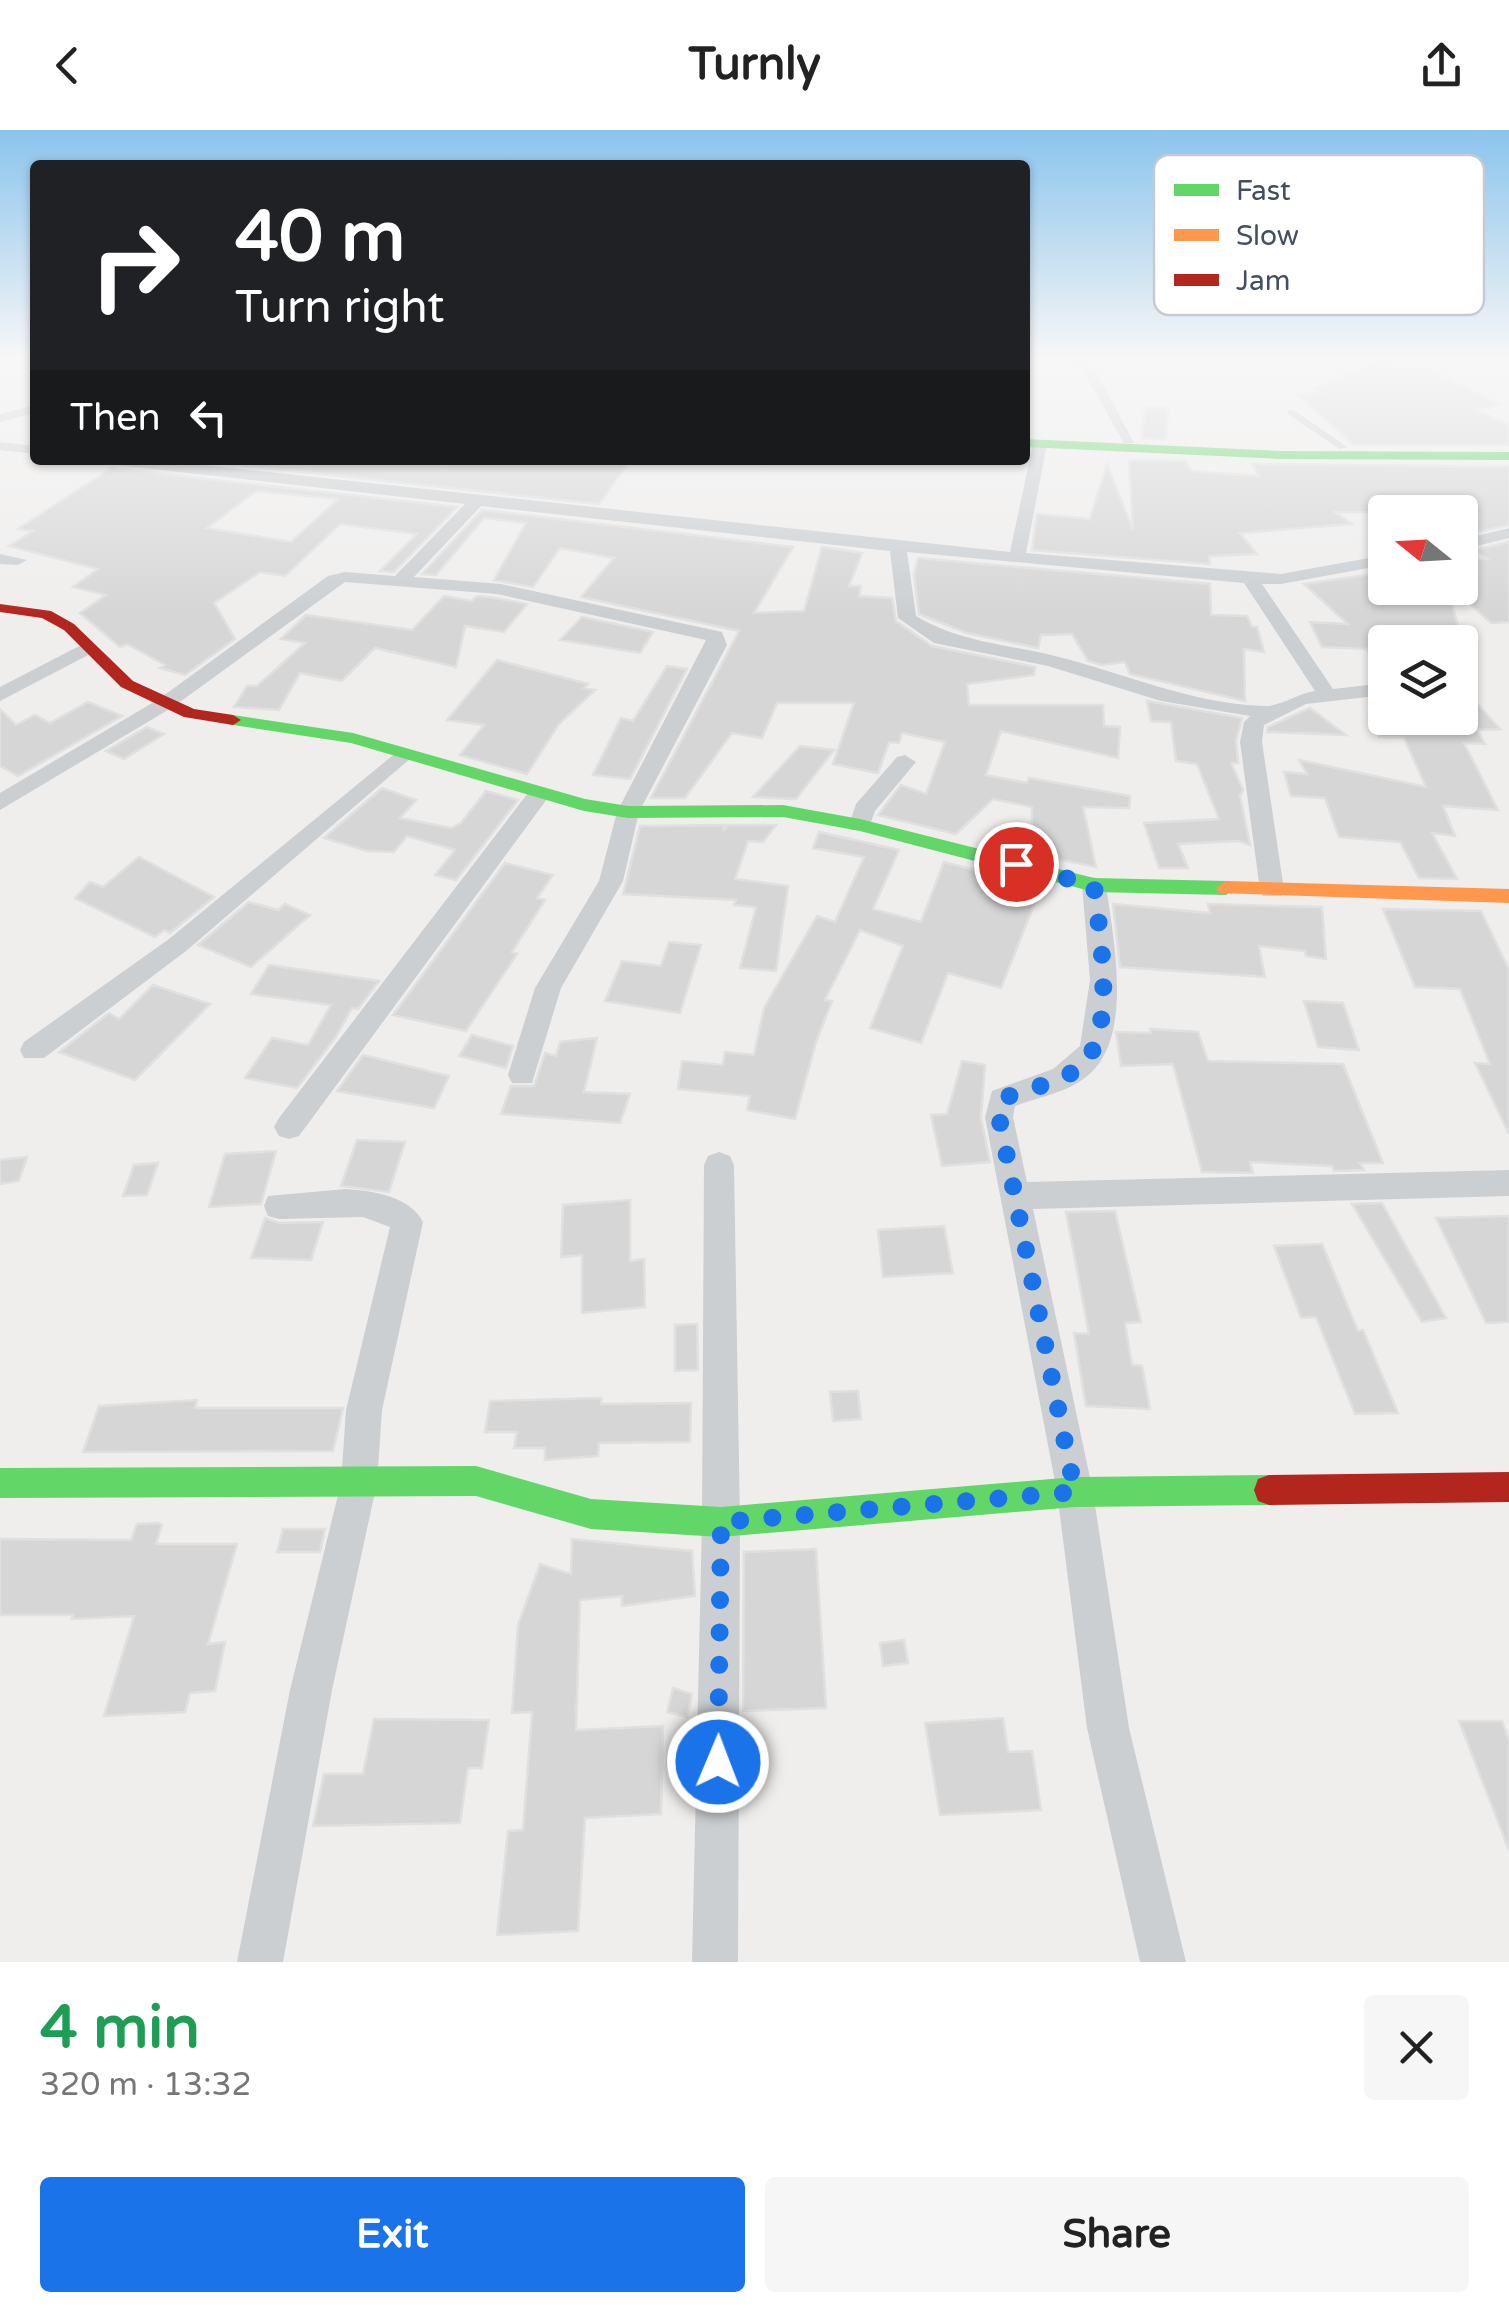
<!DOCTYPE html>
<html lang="en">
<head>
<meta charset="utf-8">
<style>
  body { margin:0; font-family:"Varela Round",sans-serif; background:#f6f6f6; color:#222; height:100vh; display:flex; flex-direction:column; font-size:38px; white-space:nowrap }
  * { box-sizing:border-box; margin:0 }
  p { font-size:32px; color:#767676 }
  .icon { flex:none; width:55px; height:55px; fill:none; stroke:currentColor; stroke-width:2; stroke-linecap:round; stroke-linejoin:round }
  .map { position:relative; height:1832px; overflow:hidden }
  .drawer { display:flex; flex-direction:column; background:#fff; flex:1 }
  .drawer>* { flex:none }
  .guide { position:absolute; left:30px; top:30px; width:1000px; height:305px; border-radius:10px; box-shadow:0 2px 8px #0004; background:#202124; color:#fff; overflow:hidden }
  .needle { width:65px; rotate:288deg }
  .buttons { position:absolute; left:1368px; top:365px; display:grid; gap:20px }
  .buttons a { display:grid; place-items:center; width:110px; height:110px; border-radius:10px; background:#fff; box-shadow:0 2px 8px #0004; font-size:50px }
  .pin { position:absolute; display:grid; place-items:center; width:85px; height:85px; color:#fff; margin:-42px; border:5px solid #fff; border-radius:50%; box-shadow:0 2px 10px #0007 }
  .me { position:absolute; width:110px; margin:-55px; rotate:1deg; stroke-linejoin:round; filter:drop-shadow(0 0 8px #0008) }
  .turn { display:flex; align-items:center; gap:35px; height:210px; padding:0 40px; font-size:45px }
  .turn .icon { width:130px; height:130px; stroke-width:2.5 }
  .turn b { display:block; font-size:70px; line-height:85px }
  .then { display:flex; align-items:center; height:95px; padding:0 40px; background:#0003; gap:20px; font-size:38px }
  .round { display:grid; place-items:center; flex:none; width:105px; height:105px; border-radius:10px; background:#f6f6f6 }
  .head { display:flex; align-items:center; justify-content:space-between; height:170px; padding:0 40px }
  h1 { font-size:60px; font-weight:700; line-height:75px; color:#1e9e55 }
  .primary-button { display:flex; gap:20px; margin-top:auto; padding:20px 40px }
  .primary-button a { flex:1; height:115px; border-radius:10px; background:#1a73e8; color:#fff; font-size:40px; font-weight:700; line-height:115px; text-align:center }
  .primary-button a+a { background:#f6f6f6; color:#222 }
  header { display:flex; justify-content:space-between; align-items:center; height:130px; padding:0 40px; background:#fff; font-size:45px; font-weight:700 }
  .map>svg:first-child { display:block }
  .building { fill:#d6d6d7; stroke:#e0e0e0; stroke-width:2.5; fill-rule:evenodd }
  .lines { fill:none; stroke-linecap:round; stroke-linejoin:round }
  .lane { fill:#cbcfd2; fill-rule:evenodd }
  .street { fill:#cbcfd2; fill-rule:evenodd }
  .fast { fill:#63d668; fill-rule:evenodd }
  .slow { fill:#ff974d; fill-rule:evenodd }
  .jam { fill:#b3261e; fill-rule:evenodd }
  .route { stroke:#1a73e8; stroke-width:18; stroke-dasharray:0 32.4 }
  .key { fill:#fff; stroke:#c7cace; stroke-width:2.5 }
  .key-label { font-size:28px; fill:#434f5c }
</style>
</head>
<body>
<header><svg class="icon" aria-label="back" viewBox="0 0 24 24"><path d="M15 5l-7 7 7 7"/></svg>Turnly<svg class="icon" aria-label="share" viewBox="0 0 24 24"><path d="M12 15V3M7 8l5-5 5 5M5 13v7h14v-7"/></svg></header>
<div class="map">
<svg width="1509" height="1832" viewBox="0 0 1509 1832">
  <rect width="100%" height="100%" fill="#efeeed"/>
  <path class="building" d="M1383 229 1399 237H1427L1500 275 1477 280 1509 295V315H1354L1297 264 1319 262 1314 259Z
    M1145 278H1168L1166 309 1142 308Z
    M192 330H407L448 335V330L628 333 599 374Z
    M1129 330 1185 331 1192 341 1259 346 1252 334 1509 337V395L1460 406V382H1335L1352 394 1240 403 1257 424 1209 426 1210 434 1032 420 1037 384 1090 389 1107 334 1133 400Z
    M113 337 117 339 457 377 394 442 380 441 417 404 340 394 285 446 260 442 214 473 235 509 185 545 160 538 165 535 127 514 120 517 80 483 106 465 73 457 98 439 9 416 33 401 18 399ZM256 361 338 369 291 412 207 398Z
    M482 380 793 417 754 483 804 481 822 417 862 423 849 456H861L859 466 892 468 896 491 932 516 1035 537 1034 545 967 554 969 575H1103L1104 596 1120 597 1118 628 1001 601 986 645 1027 653 1029 648 1130 666 1129 678 1083 677 1096 737 1032 724V677L993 669 956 704 878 685 901 655 926 664 945 612 902 603 899 613 889 612 878 643 833 634 854 573H777L762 608 732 603 685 668H651L739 501 581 467 614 428 560 418 533 457 494 450 526 393 484 388 436 445 422 444Z
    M1509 412V492L1491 493 1460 465V429H1487L1474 420Z
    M918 428 1210 454 1211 485 1247 486 1252 497H1257L1264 522 1244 519 1245 571 1130 544 1125 532 1102 535 1088 531 1072 504 1041 505 1038 518 967 503 919 484 914 445Z
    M1378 443 1385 449V458H1448L1462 512H1385V547L1367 519 1322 517 1310 492 1348 494 1304 454Z
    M444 466 472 471 477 466 496 468 527 474 504 502 465 496 456 537 375 518 342 551 300 543 279 580 234 577 247 556H257L305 513 281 509 306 485 412 500Z
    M582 487 653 502 640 523 560 510Z
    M497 530 588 554 584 558 595 560 559 594 527 644 460 625 484 595 447 590Z
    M667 536 687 539 630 649 593 645 621 588 633 591Z
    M1462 557 1500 599 1477 600 1485 614 1464 613 1498 680 1443 676 1455 706 1432 703 1457 749 1419 748 1400 712 1339 707 1325 668 1291 666 1284 642 1307 644 1299 630 1426 657 1404 608 1379 607 1369 588H1460Z
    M1147 571 1242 588 1236 611 1238 633H1231L1243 660 1240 666 1250 715 1239 711 1178 714 1188 738H1159L1144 693 1219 689 1197 634 1176 631 1171 592 1151 591Z
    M88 572 122 586 18 646 0 636V579L16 595 35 585 50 593Z
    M1310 578 1346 605 1267 602 1268 597Z
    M147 597 164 604 124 629 106 621Z
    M800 616 834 620 796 669 753 667Z
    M382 658 416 670 400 688 451 698 461 693 486 661 518 670 456 750 435 745 455 720 407 706 394 722 367 721 324 708Z
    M725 695 723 701 728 695H776L763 712 748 711 735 749 788 756 776 841 740 838 756 777 734 775 736 770 623 764 640 696Z
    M819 702 899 720 873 779 921 792 944 732 1041 757 1001 858 948 843 921 913 870 898 903 816 860 800 825 870 832 871 816 912 795 989 747 980 750 966 678 959 682 931 723 935 725 922 754 925 764 878 817 786 835 792 864 727 813 718Z
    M139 727 214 767 170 803 164 800 155 807 75 768 90 752 103 757Z
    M505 733 553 745 537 768 545 770 512 822 517 824 466 901 393 885Z
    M249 772 278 780 285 774 310 785 251 837 198 815Z
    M1113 774 1210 783 1208 774 1322 777 1326 829 1306 826 1305 821 1259 816 1265 847 1120 837Z
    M1383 779 1481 781 1509 840V1004L1475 933 1490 934 1460 859 1415 857Z
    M669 812 701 815 680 883 605 871 622 831 661 836Z
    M269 835 379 851 358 879 352 878 335 908 297 958 245 948 272 908 308 915 331 875 251 864Z
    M153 855 210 874 135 950 59 922 109 883 119 889Z
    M1304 871 1343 873 1359 920 1318 917Z
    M1150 899 1198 902 1208 931 1343 934 1383 1033H1360L1364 1040 1334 1041 1332 1036 1250 1032 1253 1043 1202 1042 1173 934 1121 936 1116 902 1151 903Z
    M472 905 513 916 506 938 459 926Z
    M597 908 584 962 630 964 620 993 501 984 511 956H534L545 923 556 926 560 912Z
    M363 925 449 946 434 978 337 961Z
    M962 931 985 935 981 988 990 1032 942 1036 931 985 947 984Z
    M357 1010 405 1012 389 1062 341 1056Z
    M276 1021 261 1074 209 1077 225 1024Z
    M27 1027 19 1051 0 1054V1030Z
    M158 1033 147 1065 123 1066 134 1035Z
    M630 1070V1131L644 1129 645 1177 582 1183V1125L561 1127 563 1075Z
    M1382 1073 1446 1188 1422 1192 1352 1074Z
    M1115 1081 1141 1192 1125 1193 1132 1235 1142 1236 1150 1279 1086 1276 1074 1203 1089 1204 1066 1082Z
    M1509 1086V1192L1486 1193 1436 1088Z
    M265 1088 279 1093 323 1092 311 1130 251 1128Z
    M944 1096 953 1143 883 1147 878 1100Z
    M1322 1114 1358 1201 1363 1200 1398 1283 1355 1284 1316 1187 1301 1188 1274 1116Z
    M697 1194 698 1240 675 1241V1195Z
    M858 1261 861 1289 833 1291 830 1262Z
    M601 1268V1274L691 1273 690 1312 599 1313 598 1326 545 1330V1318H514L517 1302H485L490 1271Z
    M197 1270 195 1278H343L333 1321 83 1322 99 1276Z
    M158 1393 162 1395 156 1414H237L208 1514 225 1512 215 1561 190 1563 185 1582 104 1586 134 1486 72 1489 73 1485H0V1409L131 1410 137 1394Z
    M283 1399H325L320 1422H277Z
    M572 1409 692 1421 695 1466 622 1476V1466L580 1470 576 1600 663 1596 661 1684 585 1688 578 1801 497 1805 508 1701 523 1700 532 1582 512 1583 518 1495 540 1434 571 1444Z
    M816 1419 826 1578 743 1581 744 1422Z
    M904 1510 908 1533 883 1536 880 1513Z
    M673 1558 692 1564 687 1587 667 1582Z
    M1003 1588 1008 1622 1032 1621 1041 1680 940 1685 925 1593Z
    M374 1589 489 1590 482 1638H468L460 1693 313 1696 324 1644H363Z
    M1459 1591H1502L1509 1610V1720Z"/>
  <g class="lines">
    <path class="lane" d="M1288 280H1294L1347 317 1340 319 1288 284Z"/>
    <path class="street" d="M1069 229H1084L1093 236 1134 313H1124L1083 241Z
      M35 275V283L0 292V284Z
      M1040 310 1047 314 1026 423 1281 444 1385 425V435L1281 454H1262L1333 559 1385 553V565L1306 574 1264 595 1262 612 1284 760 1281 766H1263L1260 760 1240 612 1244 592 1250 586 1161 571 1048 536 934 513 898 488 890 421 481 376 414 447 501 454 722 502 727 515 639 682 623 751 561 858 532 953H512L508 945 535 858 599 751 617 682 706 510 497 464 345 452 173 577 0 680V663L159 569 328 446 345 442 395 446 465 374 117 335 109 330H157L1010 422 1033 314ZM907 422 1244 453 1315 561C1298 563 1280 577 1264 576 1192 574 1124 543 1055 526 1006 514 959 512 916 486Z
      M0 312 35 316V324L0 320Z
      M1509 398V408L1460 420V410Z
      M0 424 27 430 18 435 0 434Z
      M87 512 97 518 94 522 0 571V557Z
      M1460 536 1467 538 1470 548 1460 554Z
      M403 617 414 623 411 628 186 821 44 928H24L20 920 24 912 169 809Z
      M905 625 916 632 875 681 868 700H852L849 695 856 674 897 627Z
      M539 657 547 659V669L299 1006 289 1009 279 1006 274 997 279 988 531 659Z
      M1094 747 1106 755C1113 807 1135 910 1086 947 1066 963 1039 967 1015 976L1013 987 1027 1052 1509 1040V1066L1033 1079 1093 1362 1129 1598 1186 1832H1140L1087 1598 1057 1362 985 987 992 961 1053 939 1080 916 1090 850 1082 755Z
      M719 1022 730 1026 734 1035 740 1392 738 1832H692L702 1392 704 1035 708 1026Z
      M346 1059C373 1061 410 1066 423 1092L382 1280 377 1353 332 1560 283 1832H237L290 1560 341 1353 346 1280 390 1097 363 1087 279 1089 268 1086 264 1076 268 1066Z"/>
    <path class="fast" d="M1025 309 1280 321 1509 322V330L1280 329 1025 317Z
      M233 585 353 603 585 669 628 676 783 675 860 689 1094 748 1226 751 1236 758 1226 765 1094 762 860 701 783 687 628 688 584 681 351 613 227 594V586Z
      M476 1336 591 1369 721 1377 1075 1347 1269 1345 1280 1349 1284 1360 1280 1371 1269 1375 1075 1377 721 1407 591 1399 476 1366 0 1368V1338Z"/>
    <path class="slow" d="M1226 751 1509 759V773L1219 763 1216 758Z"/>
    <path class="jam" d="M0 474 51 481 74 494 133 551 194 579 233 585 241 590 233 595 184 587 121 557 64 500 42 488 0 482Z
      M1509 1342V1372L1269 1375 1258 1371 1254 1360 1258 1349 1269 1345Z"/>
  </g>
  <linearGradient id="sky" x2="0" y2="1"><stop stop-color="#8ac4ec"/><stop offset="0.47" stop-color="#f8f7f7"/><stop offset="1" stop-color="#f8f7f7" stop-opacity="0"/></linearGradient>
  <rect width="1509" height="485" fill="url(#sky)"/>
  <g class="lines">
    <path class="route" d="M718 1632 721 1392 1075 1362 999 987 1002 969C1027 958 1060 954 1081 936 1118 903 1099 800 1094 756L1016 734"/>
  </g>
  <rect x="1154" y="25" width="330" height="160" rx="15" class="key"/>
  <rect x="1174" y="54" width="45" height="12" fill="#63d668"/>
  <rect x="1174" y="99" width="45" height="12" fill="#ff974d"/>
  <rect x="1174" y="144" width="45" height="12" fill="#b3261e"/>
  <g class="key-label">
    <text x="1236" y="70">Fast</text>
    <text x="1236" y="115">Slow</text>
    <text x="1236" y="160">Jam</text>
  </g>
</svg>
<div class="buttons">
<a><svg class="needle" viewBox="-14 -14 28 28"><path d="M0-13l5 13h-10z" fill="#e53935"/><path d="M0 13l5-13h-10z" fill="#767676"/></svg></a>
<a><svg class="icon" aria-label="layers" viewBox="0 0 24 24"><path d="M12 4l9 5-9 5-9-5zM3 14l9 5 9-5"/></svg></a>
</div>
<div class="pin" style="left:1016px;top:734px;background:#d93025"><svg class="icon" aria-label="arrive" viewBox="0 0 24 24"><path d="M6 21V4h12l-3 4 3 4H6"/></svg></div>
<svg class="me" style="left:718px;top:1632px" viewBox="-20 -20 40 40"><circle r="17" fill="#1a73e8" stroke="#fff" stroke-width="3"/><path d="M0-11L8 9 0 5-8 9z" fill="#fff"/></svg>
<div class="guide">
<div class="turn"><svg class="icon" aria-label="right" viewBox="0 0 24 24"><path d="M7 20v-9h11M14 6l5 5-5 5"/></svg><div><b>40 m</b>Turn right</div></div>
<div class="then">Then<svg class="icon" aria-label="left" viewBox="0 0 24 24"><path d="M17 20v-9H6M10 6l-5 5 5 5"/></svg></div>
</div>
</div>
<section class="drawer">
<div class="head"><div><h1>4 min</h1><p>320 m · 13:32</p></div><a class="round"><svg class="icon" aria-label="close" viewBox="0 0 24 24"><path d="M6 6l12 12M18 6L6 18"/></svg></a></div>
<div class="primary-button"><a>Exit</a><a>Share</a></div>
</section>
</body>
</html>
